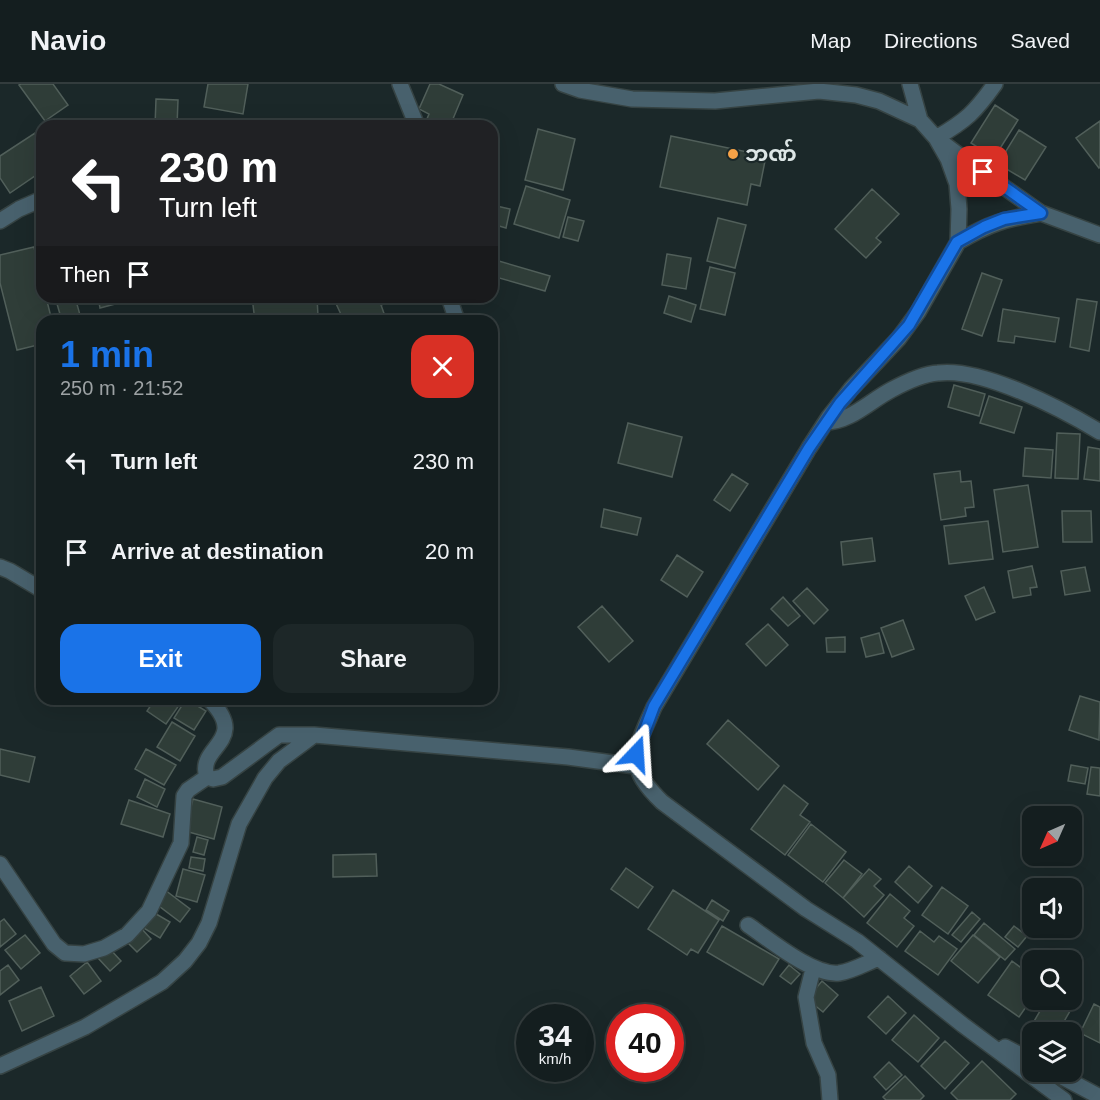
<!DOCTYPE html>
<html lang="en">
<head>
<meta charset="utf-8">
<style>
  body { margin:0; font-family:Helvetica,"Noto Sans Myanmar",sans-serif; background:#1d2728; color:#f1f3f6; height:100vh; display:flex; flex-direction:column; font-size:22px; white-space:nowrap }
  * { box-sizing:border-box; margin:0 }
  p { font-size:20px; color:#9da2a4 }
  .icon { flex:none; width:33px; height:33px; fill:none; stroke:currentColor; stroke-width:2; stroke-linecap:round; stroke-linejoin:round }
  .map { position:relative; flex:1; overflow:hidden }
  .details { position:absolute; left:36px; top:231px; width:462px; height:390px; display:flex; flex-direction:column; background:#141e1f; border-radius:18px; box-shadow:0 6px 24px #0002,0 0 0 2px #333c3d }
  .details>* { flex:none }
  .banner { position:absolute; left:36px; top:36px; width:462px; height:183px; border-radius:18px; box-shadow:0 6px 24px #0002,0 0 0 2px #333c3d; background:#202124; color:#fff; overflow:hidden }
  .needle { width:39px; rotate:225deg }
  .controls { position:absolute; left:1022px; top:722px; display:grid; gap:12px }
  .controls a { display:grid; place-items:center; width:60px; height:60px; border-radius:12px; background:#141e1f; box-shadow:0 6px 24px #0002,0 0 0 2px #333c3d; font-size:30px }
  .speed { position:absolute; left:516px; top:920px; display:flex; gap:12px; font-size:30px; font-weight:700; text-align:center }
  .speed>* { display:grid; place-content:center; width:78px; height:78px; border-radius:50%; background:#141e1f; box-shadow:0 6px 24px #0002,0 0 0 2px #333c3d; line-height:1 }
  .speed small { font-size:15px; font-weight:400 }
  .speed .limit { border:9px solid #d22; background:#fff; color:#111 }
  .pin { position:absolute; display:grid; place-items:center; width:51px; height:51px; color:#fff; margin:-26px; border-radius:12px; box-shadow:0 3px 9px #0006 }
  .me { position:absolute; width:66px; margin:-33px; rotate:20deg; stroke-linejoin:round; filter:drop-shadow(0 0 4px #0008) }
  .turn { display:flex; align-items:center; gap:21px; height:126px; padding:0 24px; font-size:27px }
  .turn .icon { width:78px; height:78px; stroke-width:2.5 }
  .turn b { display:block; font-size:42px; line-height:51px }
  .then { display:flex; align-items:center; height:57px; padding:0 24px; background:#0003; gap:12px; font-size:22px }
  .round { display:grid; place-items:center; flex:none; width:63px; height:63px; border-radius:18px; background:#1d2728 }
  .overview { display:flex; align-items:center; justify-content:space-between; height:102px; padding:0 24px }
  h1 { font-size:36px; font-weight:700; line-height:45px; color:#1a73e8 }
  .action { display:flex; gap:12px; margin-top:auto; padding:12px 24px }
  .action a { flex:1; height:69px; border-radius:18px; background:#1a73e8; color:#fff; font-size:24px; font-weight:700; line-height:69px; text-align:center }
  .action a+a { background:#1d2728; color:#f1f3f6 }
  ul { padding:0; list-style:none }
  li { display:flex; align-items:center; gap:18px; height:90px; padding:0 24px }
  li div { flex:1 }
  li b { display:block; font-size:22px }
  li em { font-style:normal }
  header { display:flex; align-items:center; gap:36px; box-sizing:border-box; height:84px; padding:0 30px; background:#141e1f; border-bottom:2px solid #333c3d }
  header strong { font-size:28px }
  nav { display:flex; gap:33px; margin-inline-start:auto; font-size:21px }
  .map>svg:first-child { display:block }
  .building { fill:#2f3d38; stroke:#515f5a; stroke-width:1.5 }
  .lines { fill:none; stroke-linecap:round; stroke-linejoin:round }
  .minor-casing { stroke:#364343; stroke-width:18 }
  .minor { stroke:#48616d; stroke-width:15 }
  .route-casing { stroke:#114b97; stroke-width:15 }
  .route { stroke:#1a73e8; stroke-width:10 }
  .poi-dot { fill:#f6a247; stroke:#1b2829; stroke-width:2 }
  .labels { text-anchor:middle; stroke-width:4.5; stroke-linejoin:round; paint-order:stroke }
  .poi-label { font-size:21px; font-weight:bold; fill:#dde6e6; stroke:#1b2829; text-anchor:start }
</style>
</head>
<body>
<header>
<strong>Navio</strong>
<nav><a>Map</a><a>Directions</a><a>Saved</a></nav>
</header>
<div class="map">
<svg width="1100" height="1016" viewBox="0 0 1100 1016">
  <rect width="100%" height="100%" fill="#1b2829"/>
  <path class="building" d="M21 0H53L68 21 45 37 19 1Z
    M208 0H248L243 30 204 23Z
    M430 0H439L463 11 450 42H424L429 30 419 25Z
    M156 15 178 16 177 42H155Z
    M995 21 1018 36 994 74 971 59Z
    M1100 37V83L1099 84 1076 54Z
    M538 45 575 55 563 106 525 96Z
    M1019 46 1046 63 1025 96 998 80Z
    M35 49 42 59V87L10 109 0 94V72Z
    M671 52 766 72 760 102 751 100 747 121 660 103Z
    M526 102 570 116 559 154 514 140Z
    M872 105 899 130 876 154 881 158 866 174 835 145Z
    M492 121 510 125 506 144 492 140Z
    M568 133 584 137 578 157 563 153Z
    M718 134 746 141 735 184 707 177Z
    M34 163 42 196V213H46L52 237H42V260L17 266 0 199V171Z
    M667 170 691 174 686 205 662 201Z
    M492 175 550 192 545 207 492 192Z
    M710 183 735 189 725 231 700 225Z
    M982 189 1002 196 982 252 962 245Z
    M669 212 696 221 691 238 664 229Z
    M55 213H75L80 231 62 237Z
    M98 213H122L123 218 100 224Z
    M252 213H317L318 232 255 237Z
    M333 213H385L387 219 381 221 386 235 382 237H344Z
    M1077 215 1097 218 1089 267 1070 263Z
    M1003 225 1059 234 1055 258 1015 252 1014 259 998 257Z
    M954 301 985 310 979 332 948 323Z
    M989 312 1022 323 1014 349 980 339Z
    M628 339 682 353 672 393 618 379Z
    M1057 349 1080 350 1078 395 1055 394Z
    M1088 363 1100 365V397L1084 395Z
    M1025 364 1053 366 1051 394 1023 392Z
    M960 387 961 398 971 397 974 423 965 424 966 432 941 436 934 390Z
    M732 390 748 400 730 427 714 416Z
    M1028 401 1038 463 1003 468 994 406Z
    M604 425 641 434 637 451 601 443Z
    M1062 427H1091L1092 458H1063Z
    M988 437 993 475 949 480 944 442Z
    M872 454 875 477 843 481 841 458Z
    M677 471 703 488 687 513 661 496Z
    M1032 482 1037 503 1030 504 1031 511 1013 514 1008 487Z
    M1085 483 1090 507 1065 511 1061 487Z
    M984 503 995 528 976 536 965 512Z
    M807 504 828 526 814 540 793 517Z
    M783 513 800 532 788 542 771 525Z
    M602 522 633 557 609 578 578 543Z
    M903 536 914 565 892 573 881 544Z
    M768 540 788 561 766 582 746 560Z
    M879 549 884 569 866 573 861 554Z
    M845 553V568H827L826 554Z
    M1080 612 1100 618 1099 656 1069 646Z
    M155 615 182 617 166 640 147 627Z
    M186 615 206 627 194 646 174 634Z
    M728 636 779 682 758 706 707 660Z
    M172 638 195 652 180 677 157 663Z
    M0 665 35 673 29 698 0 691Z
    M146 665 176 681 164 701 135 685Z
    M1071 681 1088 684 1085 700 1068 697Z
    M1091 683 1100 684V712L1087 710Z
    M145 695 165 705 157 723 137 713Z
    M784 701 808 720 800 731 810 738 785 771 751 745Z
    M193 715 222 723 214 755 185 747Z
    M129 716 170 730 163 753 121 740Z
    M811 740 846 768 823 798 788 771Z
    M197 753 208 756 204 771 193 768Z
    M376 770 377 792 333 793V771Z
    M191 773 205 775 203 787 189 784Z
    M844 776 862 790 843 814 825 799Z
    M909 782 932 802 918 819 895 798Z
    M626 784 653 803 638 824 611 805Z
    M183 785 205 791 197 818 176 812Z
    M869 785 881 795 874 802 884 811 864 833 843 814Z
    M942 803 968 822 948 850 922 831Z
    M165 806 190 825 180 838 155 819Z
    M673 806 719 836 698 869 691 865 687 871 648 845Z
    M890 810 910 827 904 834 914 842 897 863 867 839Z
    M712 816 729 827 723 837 706 826Z
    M151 827 170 838 160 854 142 843Z
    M972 828 980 835 961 858 952 851Z
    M4 835 16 850 0 863V838Z
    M984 839 1015 865 1005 876 974 851Z
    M722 842 779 875 763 901 707 868Z
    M1014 842 1027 852 1018 863 1005 853Z
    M1034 843H1062L1060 852Z
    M141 844 151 855 137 868 127 858Z
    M920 847 934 858 939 852 957 865 938 891 905 867Z
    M25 851 40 869 21 885 5 866Z
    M973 851 1000 873 978 899 951 877Z
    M109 864 121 877 110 887 98 874Z
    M1012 877 1032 892 1024 904 1031 909 1025 917 1028 920 1019 933 988 911Z
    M87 878 101 897 84 910 70 892Z
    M8 881 19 896 0 911V887Z
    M789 881 800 890 791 900 780 892Z
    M822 897 838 911 823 928 807 915Z
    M41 903 54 932 22 947 9 917Z
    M888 912 906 929 886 950 868 933Z
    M1047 915H1069L1064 924 1070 927 1058 948H1048L1033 939Z
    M1094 920 1100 923V959L1080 949Z
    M914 931 939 954 918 978 892 956Z
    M945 957 969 979 945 1005 921 982Z
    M982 977 1016 1010 1010 1016H958L951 1009Z
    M889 978 902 991 886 1006 874 993Z
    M905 992 924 1012 920 1016H886L883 1013Z"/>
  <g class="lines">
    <defs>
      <path id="minor" d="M400 0 417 42
        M563 0 580 6 632 15 715 17 819 7 856 11 879 17 920 36 936 54 964 75 1041 129 1100 151
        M910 0 920 36
        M936 54 948 75 957 100 959 125 958 158 918 228 899 254 851 305 829 333 809 364 654 623C635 667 623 680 662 718L806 825 857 857 963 941 1064 1016
        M936 54C967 36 975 28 995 0
        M0 137 19 125 42 115
        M958 158C990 139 1005 135 1041 129
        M449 213 457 237
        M826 338C850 338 870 317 891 306 904 299 922 290 938 289 982 283 1062 325 1100 348
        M0 483 10 487 42 506
        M209 615C251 658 196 662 207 693L213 695 222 693 279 651H314
        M0 780 54 860 65 869 84 870 104 864 127 851 149 827 181 759 184 712 188 706 207 693
        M748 841C770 856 813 892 839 889 853 887 866 879 879 874
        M813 885 806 913 814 959 828 991 830 1016
        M1005 963 1032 977
        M0 982 85 943 162 898 185 877 199 859 209 839 239 740 265 694 279 677 314 651 568 673 635 682
        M1051 987 1100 1013"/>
    </defs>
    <use href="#minor" class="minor-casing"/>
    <use href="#minor" class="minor"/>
  </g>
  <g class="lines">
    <defs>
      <path id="route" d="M636 670 654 622 809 364 840 319 909 241 957 158 984 143 1004 135 1041 129 983 88"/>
    </defs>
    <use href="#route" class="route-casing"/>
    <use href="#route" class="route"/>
  </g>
  <circle class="poi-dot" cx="733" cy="70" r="6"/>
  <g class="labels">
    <g class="poi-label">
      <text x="745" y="77">ဘဏ်</text>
    </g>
  </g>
</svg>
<div class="controls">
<a><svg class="needle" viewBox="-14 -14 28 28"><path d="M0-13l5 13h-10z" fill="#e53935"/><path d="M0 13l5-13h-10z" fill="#9da2a4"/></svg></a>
<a><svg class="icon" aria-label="sound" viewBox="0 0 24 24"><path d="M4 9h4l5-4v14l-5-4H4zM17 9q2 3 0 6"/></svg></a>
<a><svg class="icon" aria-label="search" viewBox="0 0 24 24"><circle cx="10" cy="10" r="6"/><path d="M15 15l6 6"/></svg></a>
<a><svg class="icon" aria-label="layers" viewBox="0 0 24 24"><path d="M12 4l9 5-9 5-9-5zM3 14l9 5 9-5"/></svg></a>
</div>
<div class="speed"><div>34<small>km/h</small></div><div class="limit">40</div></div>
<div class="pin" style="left:983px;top:88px;background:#d93025"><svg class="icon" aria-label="arrive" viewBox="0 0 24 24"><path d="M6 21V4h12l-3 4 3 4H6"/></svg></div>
<svg class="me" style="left:636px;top:670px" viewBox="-20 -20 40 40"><path d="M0-17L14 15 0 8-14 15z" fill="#1a73e8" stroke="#fff" stroke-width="4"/></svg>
<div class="banner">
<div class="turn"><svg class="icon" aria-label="left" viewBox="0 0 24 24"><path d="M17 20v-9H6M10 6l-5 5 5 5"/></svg><div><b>230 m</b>Turn left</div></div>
<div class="then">Then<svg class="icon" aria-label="arrive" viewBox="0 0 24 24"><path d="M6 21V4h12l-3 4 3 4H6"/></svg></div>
</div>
<section class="details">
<div class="overview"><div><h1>1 min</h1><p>250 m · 21:52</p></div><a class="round" style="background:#d93025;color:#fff"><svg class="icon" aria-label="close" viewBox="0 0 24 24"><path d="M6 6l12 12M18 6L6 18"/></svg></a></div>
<ul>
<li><svg class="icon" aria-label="left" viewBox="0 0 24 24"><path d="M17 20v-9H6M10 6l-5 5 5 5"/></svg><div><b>Turn left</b></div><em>230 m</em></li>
<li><svg class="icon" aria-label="arrive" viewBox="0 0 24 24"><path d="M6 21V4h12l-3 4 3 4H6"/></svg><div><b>Arrive at destination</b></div><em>20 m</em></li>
</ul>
<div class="action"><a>Exit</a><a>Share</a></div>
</section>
</div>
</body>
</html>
